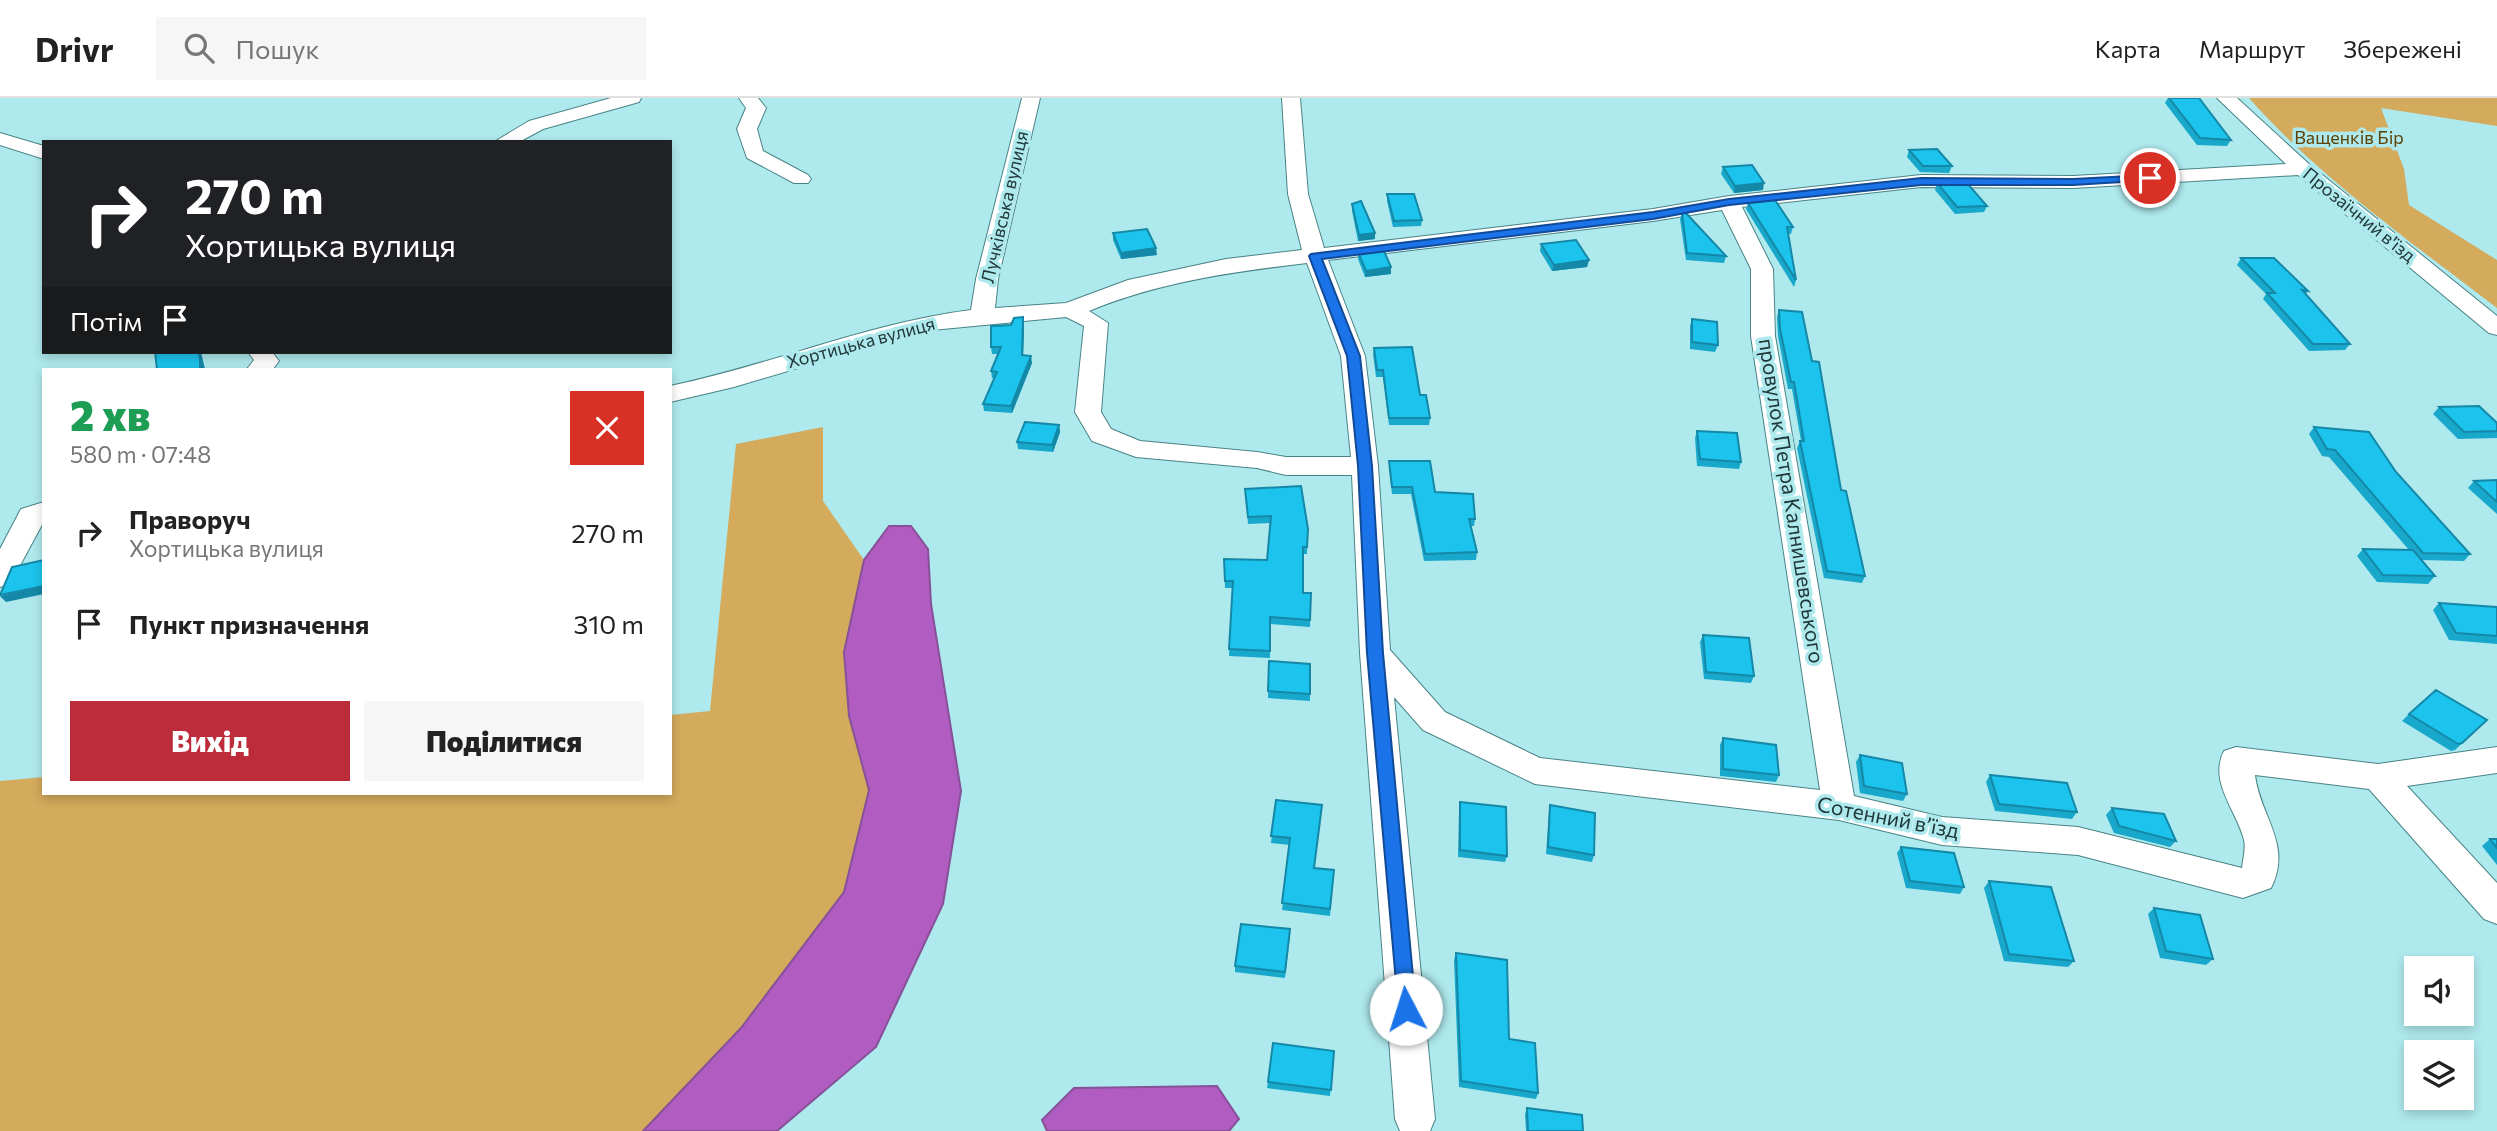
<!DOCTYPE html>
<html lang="uk">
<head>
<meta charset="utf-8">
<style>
  body { margin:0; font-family:Commissioner,sans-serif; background:#f6f6f6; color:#222; height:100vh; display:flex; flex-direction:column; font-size:26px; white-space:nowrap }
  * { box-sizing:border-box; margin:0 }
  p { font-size:23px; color:#767676 }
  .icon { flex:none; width:38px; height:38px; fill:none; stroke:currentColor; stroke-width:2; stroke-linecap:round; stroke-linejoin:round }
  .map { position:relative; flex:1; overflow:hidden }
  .panel { position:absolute; left:42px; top:270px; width:630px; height:427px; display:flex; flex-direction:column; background:#fff; border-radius:0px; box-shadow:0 4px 10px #0003 }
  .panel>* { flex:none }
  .top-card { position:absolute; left:42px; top:42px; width:630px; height:214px; border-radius:0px; box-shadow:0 4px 10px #0003; background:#202124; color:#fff; overflow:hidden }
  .buttons { position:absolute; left:2404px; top:858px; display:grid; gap:14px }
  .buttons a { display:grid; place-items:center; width:70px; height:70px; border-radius:0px; background:#fff; box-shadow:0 4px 10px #0003; font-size:35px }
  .pin { position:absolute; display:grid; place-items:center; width:60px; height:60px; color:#fff; margin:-30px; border:4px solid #fff; border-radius:50%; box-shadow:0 2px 7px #0007 }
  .me { position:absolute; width:77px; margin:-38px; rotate:355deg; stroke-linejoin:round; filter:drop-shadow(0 0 5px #0008) }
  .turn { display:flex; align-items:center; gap:24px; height:147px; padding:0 28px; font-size:32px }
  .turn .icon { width:91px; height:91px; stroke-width:2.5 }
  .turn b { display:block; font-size:49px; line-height:60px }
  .then { display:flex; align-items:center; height:66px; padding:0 28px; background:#0003; gap:14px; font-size:26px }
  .round { display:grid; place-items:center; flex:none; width:74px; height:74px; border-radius:0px; background:#f6f6f6 }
  .head { display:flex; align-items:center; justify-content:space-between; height:119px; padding:0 28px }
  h1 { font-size:42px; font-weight:800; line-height:52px; color:#1e9e55 }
  .primary-button { display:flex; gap:14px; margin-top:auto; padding:14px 28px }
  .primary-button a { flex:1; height:80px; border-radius:0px; background:#bd2c3a; color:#fff; font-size:28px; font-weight:800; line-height:80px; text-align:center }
  .primary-button a+a { background:#f6f6f6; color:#222 }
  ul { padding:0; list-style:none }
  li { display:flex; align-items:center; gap:21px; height:91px; padding:0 28px }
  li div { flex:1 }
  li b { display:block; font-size:26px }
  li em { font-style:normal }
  header { display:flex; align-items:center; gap:42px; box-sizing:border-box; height:98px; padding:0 35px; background:#fff; border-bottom:2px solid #e0e0e0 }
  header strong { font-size:33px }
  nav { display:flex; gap:38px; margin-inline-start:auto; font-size:24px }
  .search { width:490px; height:63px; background:#f6f6f6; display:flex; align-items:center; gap:18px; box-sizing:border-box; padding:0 24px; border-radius:0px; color:#767676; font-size:26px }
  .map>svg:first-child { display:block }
  .green { fill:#d4aa5c }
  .water { fill:#b15cc1; stroke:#865198; stroke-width:2 }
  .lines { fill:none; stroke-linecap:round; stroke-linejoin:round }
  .street-casing { stroke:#4a8386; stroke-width:2 }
  .street { fill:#fff; fill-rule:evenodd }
  .wall { fill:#18a8cc }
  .shaded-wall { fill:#1488a6 }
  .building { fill:#1cc3ed; stroke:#1488a6; stroke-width:2 }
  .route { fill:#1a73e8; stroke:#114b97; stroke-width:2 }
  .labels { text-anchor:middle; stroke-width:7; stroke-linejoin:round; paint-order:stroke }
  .far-park-label { font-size:18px; fill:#5d4205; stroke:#aee9ed }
  .far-street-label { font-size:18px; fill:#21383a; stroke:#aee9ed }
  .street-label { font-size:21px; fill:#21383a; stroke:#aee9ed }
</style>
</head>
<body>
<header>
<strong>Drivr</strong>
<div class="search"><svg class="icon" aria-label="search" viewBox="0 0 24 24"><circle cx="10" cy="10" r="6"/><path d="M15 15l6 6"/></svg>Пошук</div>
<nav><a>Карта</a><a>Маршрут</a><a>Збережені</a></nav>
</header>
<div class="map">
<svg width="2497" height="1033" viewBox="0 0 2497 1033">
  <rect width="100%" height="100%" fill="#aee9ed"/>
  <path class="green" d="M2249 0H2497V28L2381 10 2404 71 2409 107 2497 162V210C2411 144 2321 81 2249 0Z
    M823 329V403L864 462 844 554 849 618 869 692 844 795 741 930 643 1033H0V683L44 679V695H670V617L710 613 736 346Z"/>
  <path class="water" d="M889 428H911L928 451 931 506 961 693 943 806 876 949 777 1033H643L741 930 844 794 869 692 849 618 844 554 864 462Z
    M1217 988 1239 1021 1229 1033H1047L1042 1022 1074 990Z"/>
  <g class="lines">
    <defs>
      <path id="street" d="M611 0H641L639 4 543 31 519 44H494L529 23Z
        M739 0H758L766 10 757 31 763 53 808 77 811 81 808 85H794L747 60 737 31 746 10Z
        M1022 0H1040L998 181 995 210 1066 205 1128 182 1226 161 1302 152 1288 96 1282 0H1300L1308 96 1324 150 1653 111 1729 98 1921 77 2073 78 2286 66 2217 0H2237L2310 67 2497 218V237L2489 235 2298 77 2073 90 1921 89 1742 109 1773 171 1775 238 1854 698 1942 719 2078 729 2242 770C2243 761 2246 750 2244 742 2237 713 2208 684 2224 653L2236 649 2378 666 2497 649V675L2407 688 2497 785V826L2484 821 2369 691 2255 677C2260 719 2293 746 2271 790L2243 800 2078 757 1942 747 1839 722 1535 686 1423 632 1394 599 1435 1021 1430 1033H1400L1395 1021 1360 555 1352 377H1286L1257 370 1136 359 1092 343 1075 314 1084 228 1066 219 922 233 734 289 670 304V288C772 267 868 225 971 212L976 181ZM1722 112 1751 171V238L1820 692 1540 660 1445 614 1390 552 1378 368 1365 258 1328 162 1653 123ZM1307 165 1341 258 1351 359H1286L1257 354 1140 343 1111 331 1101 314 1108 225 1089 213C1159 184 1232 174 1307 165Z
        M0 35 44 48V61L0 47Z
        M248 254H272L279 263 273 271H247L254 262Z
        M44 404V423L10 486 0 489V451L21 411Z"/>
    </defs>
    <use href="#street" class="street-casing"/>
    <use href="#street" class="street"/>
  </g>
  <path class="wall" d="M2168 0H2199L2231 42 2227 48 2197 47 2165 5Z
    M1909 52 1952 68 1949 75 1920 74 1907 59Z
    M1723 69 1763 92 1734 95 1721 76Z
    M1937 85 1987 108 1984 114 1955 116 1935 92Z
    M1387 96 1422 122 1421 128 1393 129 1387 103Z
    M1748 105 1793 129 1791 136H1788L1796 182 1794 189 1746 111Z
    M1352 106 1375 141 1358 143 1352 113Z
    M1682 115 1726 158 1724 165 1686 162 1680 121Z
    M1113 135 1157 157 1121 161 1113 142Z
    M1541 146 1589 162 1587 169 1552 173 1540 153Z
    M1358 154 1391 176 1365 179 1358 161Z
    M2241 160 2308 193 2306 196 2350 246 2345 252 2309 253 2263 201 2266 196 2237 167Z
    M1779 212 1812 263 1841 392 1865 478 1862 485 1824 480 1797 350 1800 343H1801L1792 291H1788L1778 238 1777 219Z
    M1692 221 1718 247 1715 254 1690 251V228Z
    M1024 226 1023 258 1032 265 1012 315 984 313 983 306 994 280H992L991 273 998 256H992L991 249Z
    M1374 250 1420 297 1430 320 1429 327H1389L1383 279H1376L1373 256Z
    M2439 309 2497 325V340L2458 341 2433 316Z
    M1059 327 1060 334 1053 354 1018 351 1017 344Z
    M2314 329 2396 374 2470 456 2464 463 2421 462 2435 478 2428 486 2377 484 2357 458 2363 451 2409 452 2329 359 2322 358 2309 336Z
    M1697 333 1741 364 1739 371 1697 368 1695 340Z
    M1389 363 1475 421 1474 428H1471L1477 454 1476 462 1424 463 1411 396H1392L1389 370Z
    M2497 382V416L2468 390 2474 383Z
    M1245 391 1308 431 1307 456H1303V495H1311L1310 529 1270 526V560L1229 558 1232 490H1225L1224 461 1267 462 1270 425 1248 426Z
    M2439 505 2497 509V546L2449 542 2433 512Z
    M1703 537 1754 578 1751 585 1704 581 1700 544Z
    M1269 563 1310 566V603L1268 600Z
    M2409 616 2487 622 2455 652 2451 653 2402 623Z
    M1723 640 1779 677 1776 684 1720 678V647Z
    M1860 657 1907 696 1903 703 1860 695 1856 664Z
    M1990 677 2077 714 2072 721 1995 713 1986 684Z
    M1276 702 1315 770 1334 772 1330 818 1282 812 1290 747 1271 745Z
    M1460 704 1507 758 1505 764 1458 759 1459 710Z
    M1550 707 1594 757 1592 764 1546 756 1549 714Z
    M2112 710 2176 743 2170 749 2114 735 2106 717Z
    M2490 741H2497V767L2482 748Z
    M1901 749 1964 789 1960 796 1906 790 1897 755Z
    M1989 783 2074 863 2068 869 2004 863 1984 790Z
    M2154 810 2213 861 2206 867 2160 860 2148 816Z
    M1290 838 1285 880 1235 874V868Z
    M1456 855 1509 941 1538 995 1536 1001 1459 989 1454 862Z
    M1334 953 1330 998 1267 990 1268 984Z
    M1527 1010 1583 1033H1526L1525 1016Z"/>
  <path class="shaded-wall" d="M1764 85 1763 92 1734 95 1735 88Z
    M1375 135V141L1358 143 1359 137Z
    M1156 150 1157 157 1121 161V155Z
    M1589 162 1587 169 1552 173 1554 167Z
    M1391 169V176L1365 179 1366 173Z
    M1023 219 1024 226 1023 264 1022 257Z
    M199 254H201L205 271H200Z
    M1031 258 1032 265 1012 315 1011 308Z
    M1059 327 1060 334 1053 354 1052 347Z
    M44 488V496L6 504 0 498Z"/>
  <path class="building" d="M2169 0H2199L2231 42 2200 40Z
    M1937 51 1952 68H1923L1909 52Z
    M1752 67 1764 85 1735 88 1723 69Z
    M1937 85H1967L1987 108 1957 109Z
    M1387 96H1414L1422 122 1394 123Z
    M1775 102 1793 129H1787L1796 182 1748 105Z
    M1361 103 1375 135 1359 137 1352 106Z
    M1685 114 1726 158 1687 155 1682 115Z
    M1147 131 1156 150 1121 155 1113 135Z
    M1576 142 1589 162 1554 167 1541 146Z
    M1383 151 1391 169 1366 173 1358 154Z
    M2241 160H2274L2308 193 2302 192 2350 246H2313L2267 195H2275Z
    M1779 212 1802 214 1812 263 1819 264 1841 392 1846 393 1865 478 1827 473 1800 343H1804L1794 284H1791L1780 231Z
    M1023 219 1022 257 1031 258 1011 308 983 306 997 274 991 273 1001 249H991V228L1011 227 1014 220Z
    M1692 221 1717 224 1718 247 1692 244Z
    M1412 249 1420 297H1426L1430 320H1389L1383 272H1377L1374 250Z
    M155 254H199L200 262V271H157Z
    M2479 308 2497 325V333L2464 334 2439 309Z
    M1025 324 1059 327 1052 347 1017 344Z
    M2314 329 2369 334 2396 374 2470 456 2423 455 2335 352 2327 351Z
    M1697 333 1737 335 1741 364 1700 361Z
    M1389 363H1430L1435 394 1473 396 1475 421H1469L1477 454 1425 456 1412 389H1392Z
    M2497 382V404L2474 383Z
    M1301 388 1308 431 1307 449H1303V495H1311L1310 522 1270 519V553L1229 551 1233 483H1225L1224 461 1267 462 1271 418 1248 419 1245 391Z
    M2363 451 2413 452 2435 478 2383 477Z
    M44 462V488L0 497 12 469Z
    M2439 505 2497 509V538L2456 535Z
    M1703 537 1749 540 1754 578 1706 574Z
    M1269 563 1310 566V596L1268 593Z
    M2436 592 2487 622 2462 645 2458 646 2409 616Z
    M1723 640 1776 647 1779 677 1723 671Z
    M1860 657 1902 665 1907 696 1864 688Z
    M1990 677 2067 685 2077 714 1999 706Z
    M1276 702 1322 707 1314 770 1334 772 1330 811 1282 805 1290 740 1271 738Z
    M1460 704 1506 709 1507 758 1460 752Z
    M1550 707 1595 715 1594 757 1548 749Z
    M2112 710 2164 716 2176 743 2119 728Z
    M2490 741H2497V750Z
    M1901 749 1954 755 1964 789 1910 783Z
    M1989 783 2051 789 2074 863 2009 856Z
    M2154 810 2200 817 2213 861 2166 853Z
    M1241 826 1290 831 1285 874 1235 868Z
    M1456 855 1507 862 1509 941 1535 945 1538 995 1461 983Z
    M1273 945 1334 953 1331 992 1268 984Z
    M1527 1010 1582 1017 1583 1033H1528Z"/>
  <path class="route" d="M2150 77 2155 80 2154 82 2073 87H1921L1729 107 1653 121 1322 161 1360 258 1372 368 1383 555 1416 911 1413 918 1406 921 1399 918 1367 555 1358 368 1347 258 1309 158 1311 156 1653 114 1729 101 1921 80 2073 81Z"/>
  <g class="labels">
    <g class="far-park-label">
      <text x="2349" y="46">Ващенків Бір</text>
    </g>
    <g class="far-street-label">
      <text transform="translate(1005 109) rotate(-77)" y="6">Лучківська вулиця</text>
      <text transform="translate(2359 117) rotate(39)" y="6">Прозаїчний в'їзд</text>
      <text transform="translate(861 245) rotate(-15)" y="6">Хортицька вулиця</text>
    </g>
    <g class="street-label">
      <text transform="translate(1791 403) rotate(81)" y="7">провулок Петра Калнишевського</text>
      <text transform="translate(1888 720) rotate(11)" y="7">Сотенний в’їзд</text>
    </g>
  </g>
</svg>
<div class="buttons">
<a><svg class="icon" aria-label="sound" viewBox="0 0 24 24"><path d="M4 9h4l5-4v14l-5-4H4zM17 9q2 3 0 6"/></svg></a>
<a><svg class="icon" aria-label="layers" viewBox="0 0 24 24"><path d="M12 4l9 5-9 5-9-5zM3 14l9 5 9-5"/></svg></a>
</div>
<div class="pin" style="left:2150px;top:80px;background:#d93025"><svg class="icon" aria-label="arrive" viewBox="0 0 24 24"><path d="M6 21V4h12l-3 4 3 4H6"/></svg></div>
<svg class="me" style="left:1406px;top:911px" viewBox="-20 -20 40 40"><circle r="19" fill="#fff"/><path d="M0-13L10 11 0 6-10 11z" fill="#1a73e8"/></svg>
<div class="top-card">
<div class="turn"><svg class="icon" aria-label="right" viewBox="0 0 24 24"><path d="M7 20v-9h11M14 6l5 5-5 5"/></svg><div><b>270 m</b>Хортицька вулиця</div></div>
<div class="then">Потім<svg class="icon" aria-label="arrive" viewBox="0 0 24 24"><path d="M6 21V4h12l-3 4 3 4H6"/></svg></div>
</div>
<section class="panel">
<div class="head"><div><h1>2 хв</h1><p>580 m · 07:48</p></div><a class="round" style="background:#d93025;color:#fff"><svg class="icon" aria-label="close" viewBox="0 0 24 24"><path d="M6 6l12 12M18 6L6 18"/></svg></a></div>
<ul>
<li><svg class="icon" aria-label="right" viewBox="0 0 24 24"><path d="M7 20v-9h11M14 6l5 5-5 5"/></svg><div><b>Праворуч</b><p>Хортицька вулиця</p></div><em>270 m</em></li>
<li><svg class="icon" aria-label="arrive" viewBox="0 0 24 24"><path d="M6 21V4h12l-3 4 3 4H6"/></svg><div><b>Пункт призначення</b></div><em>310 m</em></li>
</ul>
<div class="primary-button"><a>Вихід</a><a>Поділитися</a></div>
</section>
</div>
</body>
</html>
